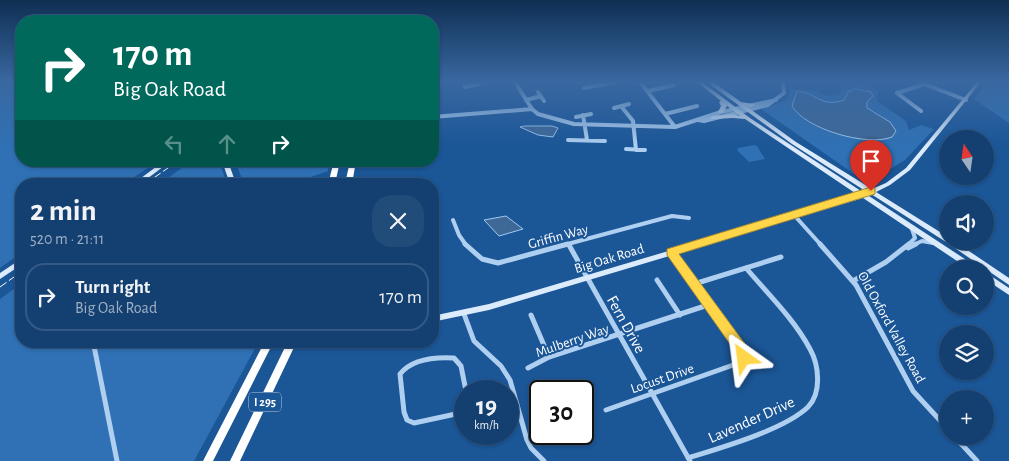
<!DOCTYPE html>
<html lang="en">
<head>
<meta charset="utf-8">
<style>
  body { margin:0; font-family:"Alegreya Sans",sans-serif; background:#214b79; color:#f1f3f6; height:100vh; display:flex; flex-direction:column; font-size:19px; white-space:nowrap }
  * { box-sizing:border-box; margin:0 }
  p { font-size:16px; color:#9dafc3 }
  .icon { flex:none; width:28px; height:28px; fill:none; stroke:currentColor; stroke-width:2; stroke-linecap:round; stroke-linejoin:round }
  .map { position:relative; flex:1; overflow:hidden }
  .panel { position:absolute; left:15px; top:178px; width:424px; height:170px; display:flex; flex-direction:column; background:#144071; border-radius:20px; box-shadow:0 1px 4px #0004,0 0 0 1px #335984 }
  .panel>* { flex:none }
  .top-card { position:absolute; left:15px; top:15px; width:424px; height:152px; border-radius:20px; box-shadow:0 1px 4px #0004,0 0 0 1px #335984; background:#00695c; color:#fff; overflow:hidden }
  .needle { width:32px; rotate:347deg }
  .tools { position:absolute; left:939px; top:130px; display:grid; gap:10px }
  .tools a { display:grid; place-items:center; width:55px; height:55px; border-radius:50%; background:#144071; box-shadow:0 1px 4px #0004,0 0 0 1px #335984; font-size:25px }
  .speed { position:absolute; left:454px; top:380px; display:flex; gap:10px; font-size:25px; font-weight:700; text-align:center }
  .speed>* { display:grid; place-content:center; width:65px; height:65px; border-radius:50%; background:#144071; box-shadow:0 1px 4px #0004,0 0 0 1px #335984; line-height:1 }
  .speed small { font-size:12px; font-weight:400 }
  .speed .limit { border:2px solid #111; border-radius:8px; background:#fff; color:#111 }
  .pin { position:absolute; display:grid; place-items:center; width:42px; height:42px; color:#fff; margin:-51px -21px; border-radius:50% 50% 50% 0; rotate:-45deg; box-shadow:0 0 5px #0007 }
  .pin .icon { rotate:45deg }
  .me { position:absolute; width:55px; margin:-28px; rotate:329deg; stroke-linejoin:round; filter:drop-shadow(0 0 4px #0008) }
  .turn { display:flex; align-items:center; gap:18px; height:105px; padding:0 15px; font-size:22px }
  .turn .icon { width:65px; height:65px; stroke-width:2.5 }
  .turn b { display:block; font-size:35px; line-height:42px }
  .lanes { display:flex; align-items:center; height:48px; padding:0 15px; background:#0003; justify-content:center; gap:25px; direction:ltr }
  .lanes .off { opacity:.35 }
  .round { display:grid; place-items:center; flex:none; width:52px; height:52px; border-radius:20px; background:#214b79 }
  .overview { display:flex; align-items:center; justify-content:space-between; height:85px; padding:0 15px }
  h1 { font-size:30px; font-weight:600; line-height:38px }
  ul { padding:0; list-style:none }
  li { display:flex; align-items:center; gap:15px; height:68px; margin:0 10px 8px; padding:0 5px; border:2px solid #335984; border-radius:20px }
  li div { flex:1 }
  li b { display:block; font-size:19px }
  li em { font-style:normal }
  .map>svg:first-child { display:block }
  .green { fill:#2f71b4 }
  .water { fill:#3e6896; stroke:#a1caf2 }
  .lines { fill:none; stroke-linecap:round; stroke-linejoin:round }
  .street-far1 { stroke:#aecff0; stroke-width:4 }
  .street { stroke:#aecff0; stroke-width:5 }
  .secondary { fill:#dcebfb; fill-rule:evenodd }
  .highway { fill:#fff; fill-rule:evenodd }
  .rail { stroke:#fff; stroke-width:1; stroke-dasharray:8 3; stroke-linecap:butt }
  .route { fill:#ffd54a; stroke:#a68a30 }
  .labels { text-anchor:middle; stroke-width:4; stroke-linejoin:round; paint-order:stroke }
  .shield { fill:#1b5697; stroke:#bbcce0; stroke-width:1 }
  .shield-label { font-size:12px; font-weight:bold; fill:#fff }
  .street-label { font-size:14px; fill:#fff; stroke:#1b5697 }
  .near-street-label { font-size:16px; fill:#fff; stroke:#1b5697 }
</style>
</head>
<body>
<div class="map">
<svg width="1009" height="461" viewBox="0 0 1009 461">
  <rect width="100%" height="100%" fill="#1b5697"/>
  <path class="green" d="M21 82V161H158L124 184H21V253L0 268V87Z
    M986 82H1009V123L974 99Z
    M859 83 878 91 877 101 906 121 909 130 921 125 934 129 905 160 867 183 761 109 786 100 791 89 817 91 826 96 839 94 842 88Z
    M754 145 757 146 765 159 749 162 737 150 738 148Z
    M191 161H219L227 184H160Z
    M235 161H329L328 171 291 184H244Z
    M21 284V341H259L194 461H0V299Z"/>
  <path class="water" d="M855 89 871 92 873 96 867 102V108L890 122 896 131 892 137C867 147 805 129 792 106L797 91C817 93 821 108 844 100L849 91Z
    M525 126H552L558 128 553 137 538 135 520 127Z
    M506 216 523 229 499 236 484 220Z"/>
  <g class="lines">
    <path class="street-far1" d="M515 82 532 109 538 114 574 124 675 127 721 112 776 100
      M640 82 675 127
      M919 82 966 100
      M465 87 479 84
      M584 88 615 82
      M648 91 674 85
      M538 92 544 101
      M526 100 541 96
      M621 106 633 121 636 150
      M614 108 629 104
      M921 111 897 93 925 84
      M665 114 697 106
      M583 115 587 140
      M432 117 532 109
      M576 117 591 114
      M698 120 704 121 768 105 784 93 783 82
      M568 140 605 141
      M626 149 645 150
      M794 215 821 245
      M453 220 459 235 466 245
      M564 245 672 216 689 218
      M908 245 915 238 912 229
      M913 245 922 241 933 243"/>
    <path class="street" d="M465 244 482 259 498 263 568 244
      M820 244 856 285 913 391 948 429
      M569 245 690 461
      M908 248 916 244
      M657 280 680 315
      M853 281 886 262 909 244
      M694 284 781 257
      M464 314 474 341 501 366 510 380 527 440 531 448 544 461
      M531 315 549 357
      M93 341 117 461
      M528 368 549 357 708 305
      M508 404 516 402
      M606 410 736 364 744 358 743 352 671 252
      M465 412 414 423 407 420 404 412 400 374C412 359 436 357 454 358L461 366 466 391
      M954 436 977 461
      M688 458C720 448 784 430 808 407 822 393 819 365 810 349 794 319 768 294 746 268"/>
    <path class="secondary" d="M697 82H702L750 118 864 193 867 192 792 144 708 83V82H713L741 102 754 104 755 105 752 107 746 106 796 142 872 189 886 183 906 168 977 82H981L910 170 890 185 876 192 948 237V241H954L1009 278V285L946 242 871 194 869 196 977 267 978 269H969L863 198 489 310 432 322V316L489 304 858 195 745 119 733 118 711 119 710 118 713 116 733 114 740 116 726 105 727 106 723 113H719L718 112 721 106 719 102 721 101Z
      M164 161H171L140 184H133Z
      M222 161H228L236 184H230Z
      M21 259V265L0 279V273Z
      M985 272 1009 288V295L985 279Z"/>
    <path class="highway" d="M334 161H340L335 184H328Z
      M350 161H356L352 184H345Z
      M265 341H274L213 461H203Z
      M288 341H297L240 461H230Z"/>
    <path class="rail" d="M145 184 178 161
      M0 287 21 272"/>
  </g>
  <linearGradient id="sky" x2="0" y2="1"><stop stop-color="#0f2f53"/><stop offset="0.56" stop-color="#3968a1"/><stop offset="1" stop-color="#3968a1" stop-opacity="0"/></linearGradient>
  <rect width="1009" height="146" fill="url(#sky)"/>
  <path class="route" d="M871 187 875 188V194L679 254 748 348 751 358 749 363 744 364 740 363 737 354 667 255V249Z"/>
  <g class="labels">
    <rect class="shield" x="249" y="392.5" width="32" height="19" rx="4"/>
    <g class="shield-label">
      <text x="265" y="406">I 295</text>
    </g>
    <g class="street-label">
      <text transform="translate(558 236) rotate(-15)" y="5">Griffin Way</text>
      <text transform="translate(609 258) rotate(-17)" y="5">Big Oak Road</text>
      <text transform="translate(892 327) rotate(61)" y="5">Old Oxford Valley Road</text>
      <text transform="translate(572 340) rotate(-19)" y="5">Mulberry Way</text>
      <text transform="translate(662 378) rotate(-19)" y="5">Locust Drive</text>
    </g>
    <g class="near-street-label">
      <text transform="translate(627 324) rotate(61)" y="6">Fern Drive</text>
      <text transform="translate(751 419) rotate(-24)" y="6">Lavender Drive</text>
    </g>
  </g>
</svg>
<div class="tools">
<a><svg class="needle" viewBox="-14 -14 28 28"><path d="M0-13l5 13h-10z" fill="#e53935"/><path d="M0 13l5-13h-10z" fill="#9dafc3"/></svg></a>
<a><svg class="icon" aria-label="sound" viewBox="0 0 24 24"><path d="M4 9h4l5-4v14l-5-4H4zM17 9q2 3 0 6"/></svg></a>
<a><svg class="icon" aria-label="search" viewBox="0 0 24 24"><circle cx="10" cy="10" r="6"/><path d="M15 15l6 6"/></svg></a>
<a><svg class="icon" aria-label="layers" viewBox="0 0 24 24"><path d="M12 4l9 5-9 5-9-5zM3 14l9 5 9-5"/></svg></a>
<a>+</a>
</div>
<div class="speed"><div>19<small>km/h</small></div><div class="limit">30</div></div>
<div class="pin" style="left:871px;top:191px;background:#d93025"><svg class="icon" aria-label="arrive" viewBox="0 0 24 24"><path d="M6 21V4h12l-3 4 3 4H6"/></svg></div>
<svg class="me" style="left:744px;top:358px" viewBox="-20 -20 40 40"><path d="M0-17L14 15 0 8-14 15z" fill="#ffd54a" stroke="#fff" stroke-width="4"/></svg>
<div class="top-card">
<div class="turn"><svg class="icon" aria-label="right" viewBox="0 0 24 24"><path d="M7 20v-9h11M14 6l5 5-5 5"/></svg><div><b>170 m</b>Big Oak Road</div></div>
<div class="lanes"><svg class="icon off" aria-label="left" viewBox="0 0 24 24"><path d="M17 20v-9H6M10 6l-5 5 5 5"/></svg><svg class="icon off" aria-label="ahead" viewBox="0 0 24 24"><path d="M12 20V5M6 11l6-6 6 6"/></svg><svg class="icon" aria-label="right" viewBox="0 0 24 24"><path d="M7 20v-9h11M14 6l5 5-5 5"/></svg></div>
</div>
<section class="panel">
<div class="overview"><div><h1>2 min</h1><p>520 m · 21:11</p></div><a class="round"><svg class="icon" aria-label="close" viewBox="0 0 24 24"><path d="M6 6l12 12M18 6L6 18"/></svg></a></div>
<ul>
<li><svg class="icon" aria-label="right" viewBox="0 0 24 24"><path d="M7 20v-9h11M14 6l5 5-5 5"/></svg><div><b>Turn right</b><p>Big Oak Road</p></div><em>170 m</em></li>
</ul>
</section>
</div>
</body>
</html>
